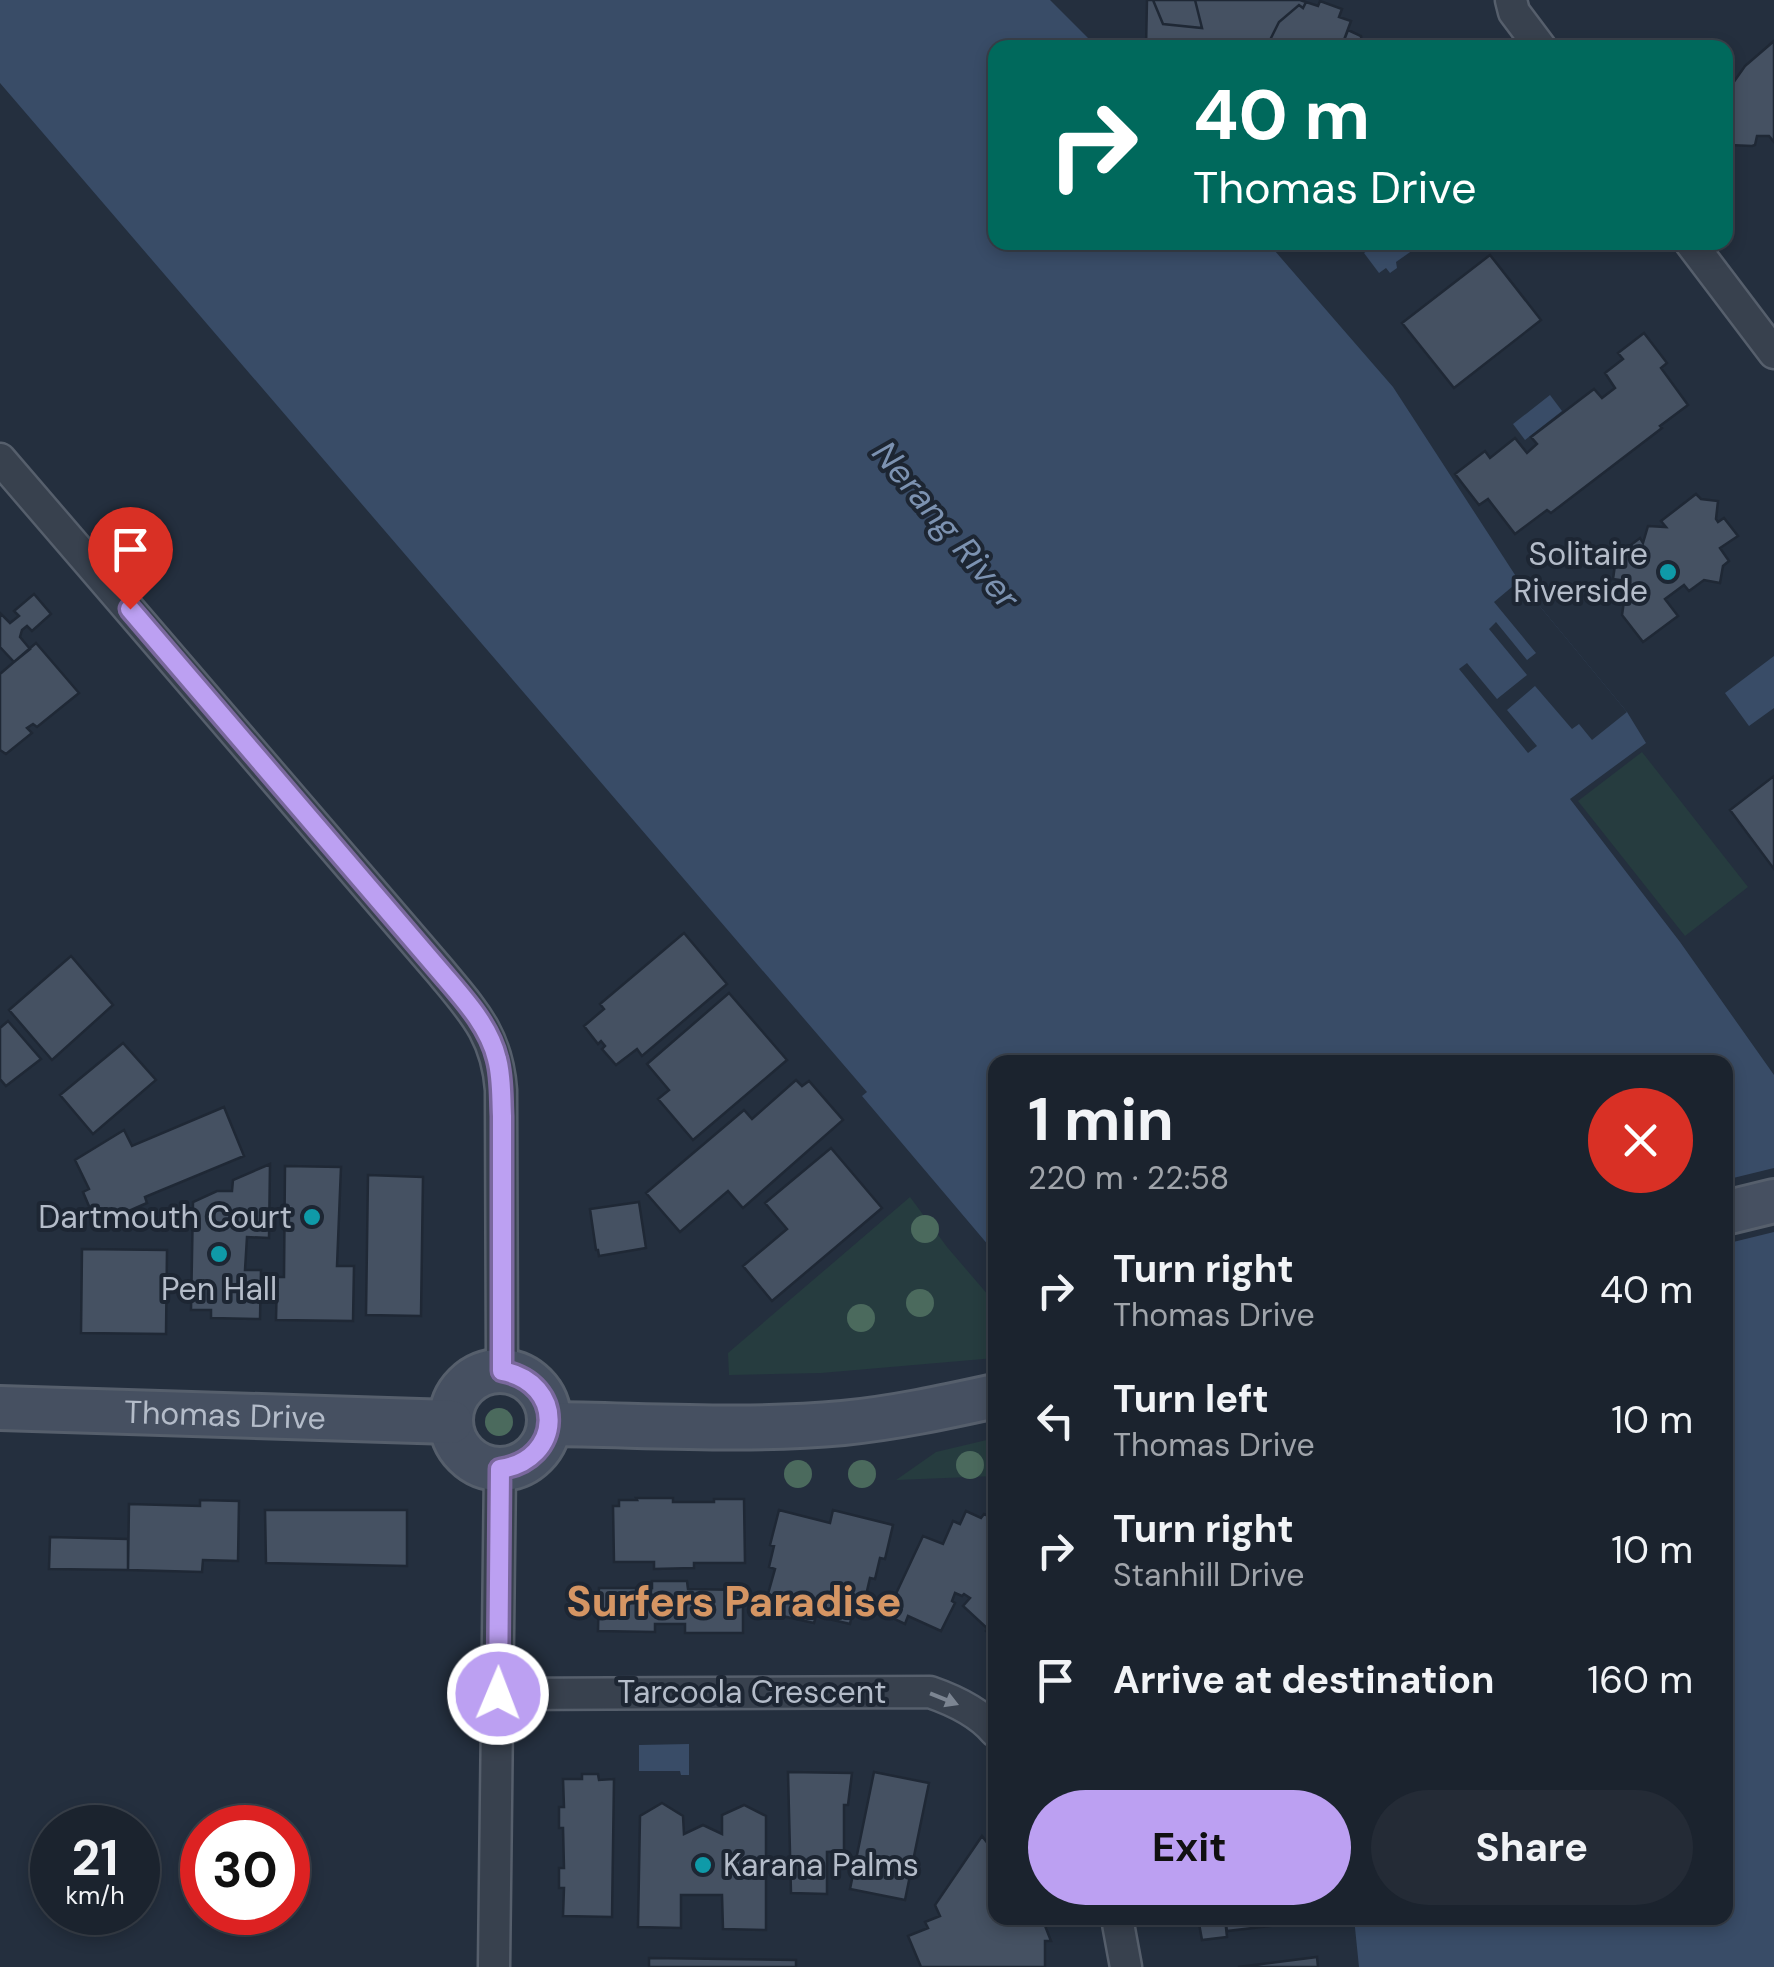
<!DOCTYPE html>
<html lang="en">
<head>
<meta charset="utf-8">
<style>
  body { margin:0; font-family:"DM Sans",sans-serif; background:#242b36; color:#f1f3f6; height:100vh; display:flex; flex-direction:column; font-size:38px; white-space:nowrap }
  * { box-sizing:border-box; margin:0 }
  p { font-size:32px; color:#a0a4aa }
  .icon { flex:none; width:55px; height:55px; fill:none; stroke:currentColor; stroke-width:2; stroke-linecap:round; stroke-linejoin:round }
  .map { position:relative; flex:1; overflow:hidden }
  .side { position:absolute; left:988px; top:1055px; width:745px; height:870px; display:flex; flex-direction:column; background:#1b232e; border-radius:20px; box-shadow:0 5px 15px #0003,0 0 0 2px #39404a }
  .side>* { flex:none }
  .guide { position:absolute; left:988px; top:40px; width:745px; height:210px; border-radius:20px; box-shadow:0 5px 15px #0003,0 0 0 2px #39404a; background:#00695c; color:#fff; overflow:hidden }
  .speed { position:absolute; left:30px; top:1805px; display:flex; gap:20px; font-size:50px; font-weight:700; text-align:center }
  .speed>* { display:grid; place-content:center; width:130px; height:130px; border-radius:50%; background:#1b232e; box-shadow:0 5px 15px #0003,0 0 0 2px #39404a; line-height:1 }
  .speed small { font-size:25px; font-weight:400 }
  .speed .limit { border:15px solid #d22; background:#fff; color:#111 }
  .pin { position:absolute; display:grid; place-items:center; width:85px; height:85px; color:#fff; margin:-102px -42px; border-radius:50% 50% 50% 0; rotate:-45deg; box-shadow:0 0 10px #0007 }
  .pin .icon { rotate:45deg }
  .me { position:absolute; width:110px; margin:-55px; rotate:1deg; stroke-linejoin:round; filter:drop-shadow(0 0 8px #0008) }
  .turn { display:flex; align-items:center; gap:35px; height:210px; padding:0 40px; font-size:45px }
  .turn .icon { width:130px; height:130px; stroke-width:2.5 }
  .turn b { display:block; font-size:70px; line-height:85px }
  .round { display:grid; place-items:center; flex:none; width:105px; height:105px; border-radius:52px; background:#242b36 }
  .summary { display:flex; align-items:center; justify-content:space-between; height:170px; padding:0 40px }
  h1 { font-size:60px; font-weight:700; line-height:75px }
  .primary-button { display:flex; gap:20px; margin-top:auto; padding:20px 40px }
  .primary-button a { flex:1; height:115px; border-radius:60px; background:#bca0f2; color:#111; font-size:40px; font-weight:700; line-height:115px; text-align:center }
  .primary-button a+a { background:#242b36; color:#f1f3f6 }
  ul { padding:0; list-style:none }
  li { display:flex; align-items:center; gap:30px; height:130px; padding:0 40px }
  li div { flex:1 }
  li b { display:block; font-size:38px }
  li em { font-style:normal }
  .map>svg:first-child { display:block }
  .green { fill:#263c3f }
  .water { fill:#394c67 }
  .pier { fill:#242f3e }
  .building { fill:#455162; stroke:#1f2835; stroke-width:2.5 }
  .lines { fill:none; stroke-linecap:round; stroke-linejoin:round }
  .street-casing { stroke:#565f6c; stroke-width:35 }
  .secondary-casing { stroke:#565f6c; stroke-width:48 }
  .street { stroke:#38414e; stroke-width:30 }
  .secondary { stroke:#465061; stroke-width:42 }
  .tree { fill:#4b6a5d }
  .oneway { fill:#7c8592 }
  .route-casing { stroke:#7a689d; stroke-width:25 }
  .route { stroke:#bca0f2; stroke-width:18 }
  .culture-dot { fill:#0f9aa8; stroke:#1d2633; stroke-width:4 }
  .labels { text-anchor:middle; stroke-width:8; stroke-linejoin:round; paint-order:stroke }
  .poi-label { font-size:32px; fill:#b4bcc9; stroke:#1d2633; text-anchor:end }
  .street-label { font-size:32px; fill:#b4bcc9; stroke:#1d2633 }
  .water-label { font-size:35px; font-style:italic; fill:#7c92b1; stroke:#1d2633 }
  .district-label { font-size:42px; font-weight:bold; fill:#d59563; stroke:#1d2633 }
</style>
</head>
<body>
<div class="map">
<svg width="1774" height="1967" viewBox="0 0 1774 1967">
  <rect width="100%" height="100%" fill="#242f3e"/>
  <path class="green" d="M1642 752 1748 887 1685 936 1578 801Z
    M910 1197 947 1247 995 1303V1358L821 1373 729 1375 728 1353Z
    M995 1438V1476L896 1480 936 1452Z"/>
  <path class="water" d="M0 0H1050L1097 47 995 48V242L1268 243 1393 387 1519 581 1627 712 1646 743 1570 799 1680 942 1774 1075V1967H1359L1354 1918H1725V1062H995V1253L862 1096 867 1092 0 83Z
    M1378 242H1423V243L1396 262 1397 268 1390 273 1386 268 1379 273 1364 253Z
    M1550 395 1562 411 1525 440 1513 424Z
    M1774 656V708L1749 726 1725 693Z
    M689 1744V1775H681L680 1771H639V1745Z"/>
  <path class="pier" d="M1519 581 1627 712 1592 740 1579 724 1572 729 1535 686 1507 710 1537 746 1528 753 1459 669 1467 663 1497 699 1527 675 1489 629 1496 622 1527 660 1536 653 1494 602Z
    M1774 1168V1232L1725 1244V1180Z"/>
  <path class="building" d="M1147 0H1300L1306 2 1303 8 1299 5 1279 22 1268 44 1261 41 1253 48H1146Z
    M1153 0H1195L1202 28 1163 24Z
    M1320 1 1342 9 1339 17 1351 21 1341 48H1253L1261 41 1268 44 1279 22 1299 5 1303 8 1306 2 1318 6Z
    M1348 30 1361 36 1362 48H1341Z
    M1774 41V142L1769 136H1757L1755 145 1752 146 1729 145 1725 140V105L1733 83 1745 66Z
    M1490 255 1541 320 1454 388 1402 323Z
    M1644 333 1667 363 1661 368 1688 405 1660 426 1662 428 1551 513 1547 510 1515 534 1488 499 1479 505 1455 474 1485 451 1490 458 1515 438 1527 453 1537 444 1531 437 1594 389 1602 398 1615 388 1605 373 1623 359 1618 353Z
    M1696 494 1701 499 1718 501 1716 519 1718 522 1724 518 1738 536 1720 548 1729 561 1723 566 1720 583 1704 580 1689 591 1684 585 1665 599 1678 616 1643 642 1622 615 1626 587 1630 585 1626 581 1613 579 1615 565 1611 560 1640 538 1643 543 1648 526 1666 527 1661 521Z
    M34 594 51 614 32 631 27 626 22 630 20 637 30 649 14 662 0 647V613L10 623 19 616 14 611Z
    M36 643 79 693 37 727 33 724 27 728 32 733 6 754 0 750V674Z
    M1774 776V869L1730 810Z
    M684 933 727 984 642 1056 637 1049 616 1065 602 1049 605 1046 601 1041 598 1044 584 1026 604 1009 600 1004Z
    M71 956 113 1005 52 1060 9 1010Z
    M729 993 787 1060 693 1140 658 1099 669 1090 647 1064Z
    M8 1021 41 1059 6 1086 0 1079V1028Z
    M123 1043 156 1080 93 1134 60 1095Z
    M796 1080 802 1086 809 1081 843 1120 743 1208 728 1191 680 1232 646 1193 744 1110 752 1119Z
    M224 1107 244 1156 145 1197 147 1203 97 1225 83 1192 89 1189 75 1160 124 1130 132 1146Z
    M831 1148 882 1208 772 1301 743 1266 787 1229 765 1203Z
    M270 1164 269 1238 247 1237 245 1270H261L260 1319 211 1318V1310H191L193 1202 217 1191H232L233 1180Z
    M285 1166 341 1167 337 1266H354L353 1321 276 1320 277 1277H284Z
    M368 1175 423 1177 421 1316 366 1315Z
    M639 1202 646 1248 599 1256 598 1250H596L590 1209Z
    M82 1249 167 1250 166 1334 81 1333Z
    M636 1498H673V1502H714V1499H744L745 1563H694V1568L654 1569V1562H614L613 1506H619V1500H637Z
    M200 1500 239 1501 238 1561 203 1560 202 1572 128 1570 129 1504 200 1506Z
    M265 1510H407V1566L266 1563Z
    M779 1510 830 1523 833 1510 893 1525 885 1559 880 1558 875 1579 870 1578 864 1604 855 1601 850 1624 816 1616 814 1623 773 1614 777 1597 768 1594 775 1569 769 1567 774 1546 770 1545Z
    M966 1511 981 1518 984 1514 995 1519 993 1547 995 1549V1639L986 1631 988 1629 963 1606 970 1598 964 1594 962 1596 955 1593 952 1601 955 1603 941 1631 908 1616 905 1624 886 1615 923 1536 943 1544 953 1521 960 1524Z
    M50 1537 128 1539V1570L49 1569Z
    M652 1581H687L688 1589 743 1590V1633H685V1624H655V1632L598 1631 599 1588H652Z
    M788 1772 852 1773 848 1805H844V1851L827 1852V1894L791 1893Z
    M874 1772 929 1783 905 1900 850 1889Z
    M582 1774H598L599 1780 614 1779 612 1917 563 1916 564 1888H559V1868H564L563 1828H559V1807H564L563 1779H582Z
    M662 1803 683 1816 684 1834 703 1825 722 1834V1815L744 1805 766 1816V1930L723 1929 722 1895H681V1928L638 1927 640 1816Z
    M982 1836 995 1853V1918H1042L1051 1941H1045V1967H921L908 1936 928 1928 925 1922 940 1916 935 1905Z
    M1198 1918H1225L1227 1937 1202 1940Z
    M1225 1918H1337L1227 1931Z
    M1317 1957 1318 1967H1238Z
    M649 1958 796 1960V1967H649Z"/>
  <g class="lines">
    <defs>
      <path id="street" d="M1511 0 1514 12 1541 48
        M1690 242 1774 353
        M0 459 440 971C473 1011 497 1035 501 1090L502 1371
        M498 1694 930 1692C953 1700 979 1712 995 1731
        M1117 1918 1126 1967
        M494 1967 500 1469"/>
      <g id="secondary">
        <path d="M1725 1213 1774 1201"/>
        <circle cx="500" cy="1420" r="49"/>
        <path id="s1" d="M0 1408 451 1422"/>
        <path d="M549 1424C647 1425 745 1432 843 1423 894 1418 945 1407 995 1396"/>
      </g>
    </defs>
    <use href="#street" class="street-casing"/>
    <use href="#secondary" class="secondary-casing"/>
    <use href="#street" class="street"/>
    <use href="#secondary" class="secondary"/>
  </g>
  <g class="tree">
    <circle cx="925" cy="1229" r="14"/>
    <circle cx="920" cy="1303" r="14"/>
    <circle cx="861" cy="1318" r="14"/>
    <circle cx="499" cy="1422" r="14"/>
    <circle cx="970" cy="1465" r="14"/>
    <circle cx="798" cy="1474" r="14"/>
    <circle cx="862" cy="1474" r="14"/>
  </g>
  <defs><path id="oneway-solid" d="M-6-.8H1V-3.2L6.5 0L1 3.2V.8H-6Z" transform="scale(2.5)"/></defs>
  <use class="oneway" href="#oneway-solid" transform="translate(944 1699) rotate(22)"/>
  <g class="lines">
    <defs>
      <path id="route" d="M130 609 440 971C462 997 489 1025 497 1059 502 1077 501 1097 502 1116V1371C566 1383 563 1460 500 1469L498 1694"/>
    </defs>
    <use href="#route" class="route-casing"/>
    <use href="#route" class="route"/>
  </g>
  <g class="culture-dot">
    <circle cx="1668" cy="572" r="10"/>
    <circle cx="312" cy="1217" r="10"/>
    <circle cx="219" cy="1254" r="10"/>
    <circle cx="703" cy="1865" r="10"/>
  </g>
  <g class="labels">
    <g class="poi-label">
      <text x="1648" y="565">Solitaire<tspan x="1648" dy="37">Riverside</tspan></text>
      <text x="292" y="1228">Dartmouth Court</text>
      <text x="219" y="1300" text-anchor="middle">Pen Hall</text>
      <text x="723" y="1876" text-anchor="start">Karana Palms</text>
    </g>
    <g class="street-label">
      <text dy="11" stroke="none"><textPath href="#s1" startOffset="225">Thomas Drive</textPath></text>
      <text x="752" y="1703">Tarcoola Crescent</text>
    </g>
    <g class="water-label">
      <text transform="translate(946 525) rotate(50)" y="12">Nerang River</text>
    </g>
    <g class="district-label">
      <text x="734" y="1616">Surfers Paradise</text>
    </g>
  </g>
</svg>
<div class="speed"><div>21<small>km/h</small></div><div class="limit">30</div></div>
<div class="pin" style="left:130px;top:609px;background:#d93025"><svg class="icon" aria-label="arrive" viewBox="0 0 24 24"><path d="M6 21V4h12l-3 4 3 4H6"/></svg></div>
<svg class="me" style="left:498px;top:1694px" viewBox="-20 -20 40 40"><circle r="17" fill="#bca0f2" stroke="#fff" stroke-width="3"/><path d="M0-11L8 9 0 5-8 9z" fill="#fff"/></svg>
<div class="guide">
<div class="turn"><svg class="icon" aria-label="right" viewBox="0 0 24 24"><path d="M7 20v-9h11M14 6l5 5-5 5"/></svg><div><b>40 m</b>Thomas Drive</div></div>
</div>
<section class="side">
<div class="summary"><div><h1>1 min</h1><p>220 m · 22:58</p></div><a class="round" style="background:#d93025;color:#fff"><svg class="icon" aria-label="close" viewBox="0 0 24 24"><path d="M6 6l12 12M18 6L6 18"/></svg></a></div>
<ul>
<li><svg class="icon" aria-label="right" viewBox="0 0 24 24"><path d="M7 20v-9h11M14 6l5 5-5 5"/></svg><div><b>Turn right</b><p>Thomas Drive</p></div><em>40 m</em></li>
<li><svg class="icon" aria-label="left" viewBox="0 0 24 24"><path d="M17 20v-9H6M10 6l-5 5 5 5"/></svg><div><b>Turn left</b><p>Thomas Drive</p></div><em>10 m</em></li>
<li><svg class="icon" aria-label="right" viewBox="0 0 24 24"><path d="M7 20v-9h11M14 6l5 5-5 5"/></svg><div><b>Turn right</b><p>Stanhill Drive</p></div><em>10 m</em></li>
<li><svg class="icon" aria-label="arrive" viewBox="0 0 24 24"><path d="M6 21V4h12l-3 4 3 4H6"/></svg><div><b>Arrive at destination</b></div><em>160 m</em></li>
</ul>
<div class="primary-button"><a>Exit</a><a>Share</a></div>
</section>
</div>
</body>
</html>
